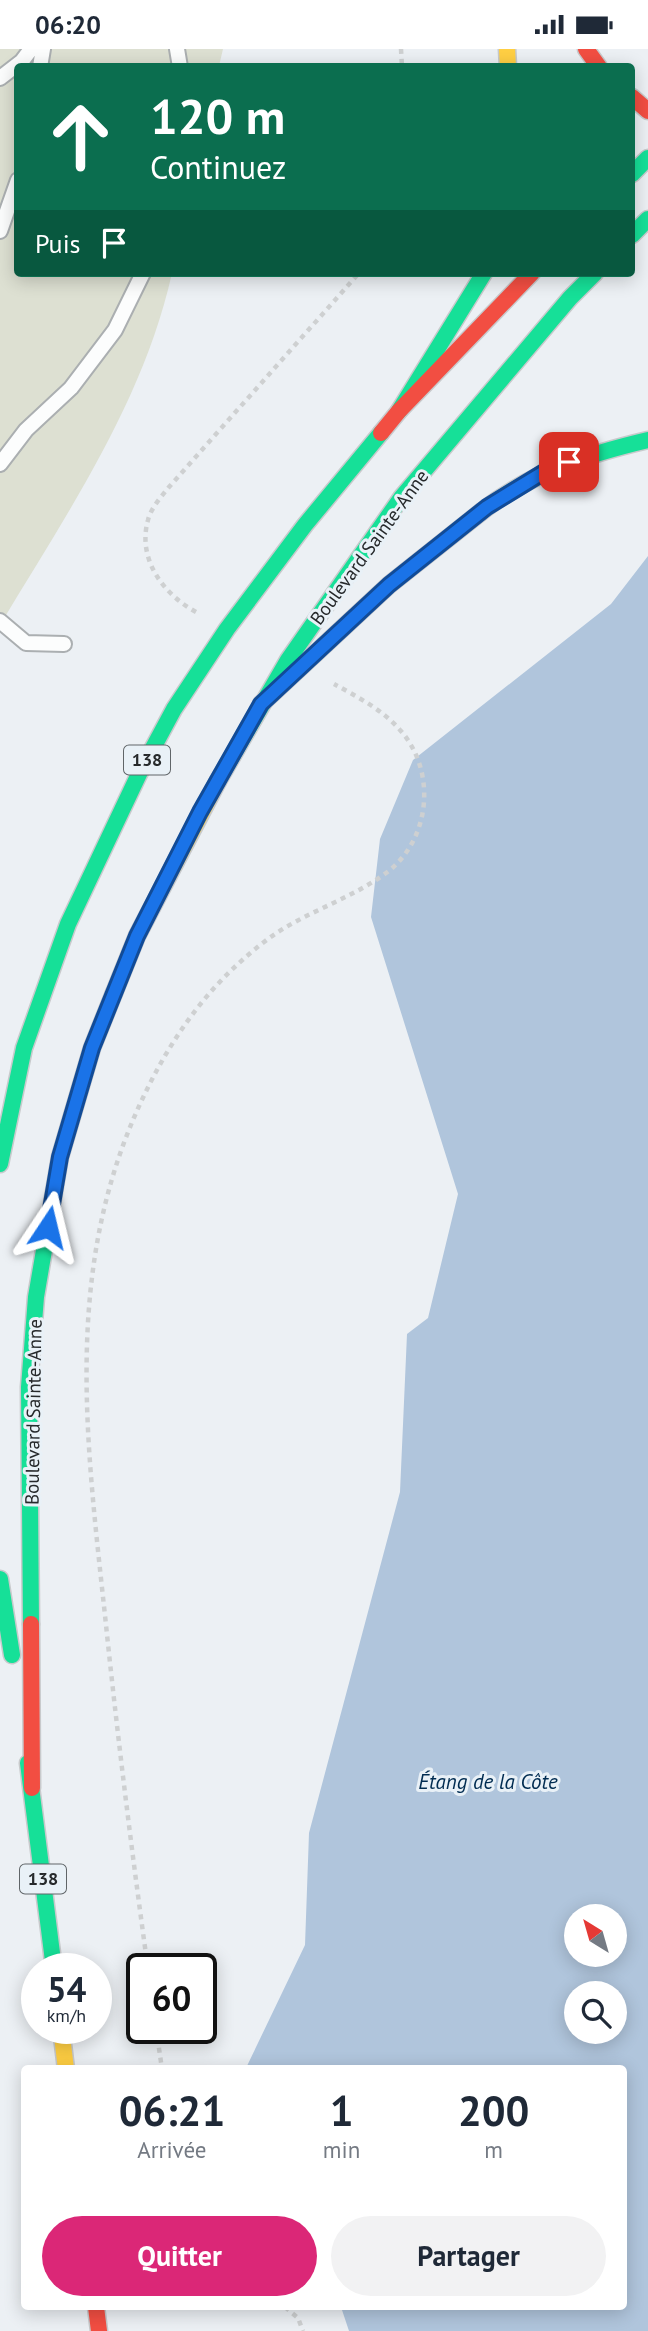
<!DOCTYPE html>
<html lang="fr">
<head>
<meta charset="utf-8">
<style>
  body { margin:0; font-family:"PT Sans",sans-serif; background:#f2f2f3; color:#1f2937; height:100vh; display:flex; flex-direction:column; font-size:26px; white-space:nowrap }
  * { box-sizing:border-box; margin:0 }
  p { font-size:23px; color:#747a83 }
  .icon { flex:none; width:38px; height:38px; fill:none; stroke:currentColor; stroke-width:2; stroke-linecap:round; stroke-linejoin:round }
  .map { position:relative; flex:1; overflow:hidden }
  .panel { position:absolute; left:21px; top:2016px; width:606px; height:245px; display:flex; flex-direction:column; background:#fff; border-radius:7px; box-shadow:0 4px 18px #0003 }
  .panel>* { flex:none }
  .top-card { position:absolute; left:14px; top:14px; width:621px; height:214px; border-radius:7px; box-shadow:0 4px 18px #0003; background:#0b6e4f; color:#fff; overflow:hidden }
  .needle { width:46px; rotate:323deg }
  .tools { position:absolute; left:564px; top:1855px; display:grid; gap:14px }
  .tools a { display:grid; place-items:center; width:63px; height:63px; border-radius:50%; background:#fff; box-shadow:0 4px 18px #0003; font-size:35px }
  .speed { position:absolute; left:21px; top:1904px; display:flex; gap:14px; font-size:35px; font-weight:700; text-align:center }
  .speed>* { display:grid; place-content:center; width:91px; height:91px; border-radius:50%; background:#fff; box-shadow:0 4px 18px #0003; line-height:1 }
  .speed small { font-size:18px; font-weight:400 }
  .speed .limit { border:4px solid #111; border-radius:10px; background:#fff; color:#111 }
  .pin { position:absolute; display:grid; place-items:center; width:60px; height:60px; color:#fff; margin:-30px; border-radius:14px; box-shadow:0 4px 10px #0006 }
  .me { position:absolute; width:77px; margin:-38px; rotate:10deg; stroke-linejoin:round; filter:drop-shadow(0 0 5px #0008) }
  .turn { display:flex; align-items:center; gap:24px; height:147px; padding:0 21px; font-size:32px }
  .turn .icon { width:91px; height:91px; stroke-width:2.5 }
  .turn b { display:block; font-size:49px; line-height:60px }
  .then { display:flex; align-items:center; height:66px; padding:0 21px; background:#0003; gap:14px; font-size:26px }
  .eta { display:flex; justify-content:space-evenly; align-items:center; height:119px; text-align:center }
  .eta b { font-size:42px; font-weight:600; line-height:49px }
  .primary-button { display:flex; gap:14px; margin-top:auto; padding:14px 21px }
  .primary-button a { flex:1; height:80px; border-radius:42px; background:#db2777; color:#fff; font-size:28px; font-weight:600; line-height:80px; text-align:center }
  .primary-button a+a { background:#f2f2f3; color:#1f2937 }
  .status { display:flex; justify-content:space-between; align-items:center; height:49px; padding:0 35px; background:#fff; direction:ltr }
  .status svg { height:19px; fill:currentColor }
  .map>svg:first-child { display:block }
  .green { fill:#dde0d2 }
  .water { fill:#b0c5dc; fill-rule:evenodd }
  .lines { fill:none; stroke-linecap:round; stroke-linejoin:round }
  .lane-casing { stroke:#abafb1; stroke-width:18 }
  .fast-casing { stroke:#c8cacc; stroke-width:19 }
  .slow-casing { stroke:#c8cacc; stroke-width:19 }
  .jam-casing { stroke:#c8cacc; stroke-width:19 }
  .path { stroke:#ced0d1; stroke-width:4.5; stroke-dasharray:5 5; stroke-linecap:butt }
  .lane { stroke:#fcfdfd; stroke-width:14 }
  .fast { stroke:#16e098; stroke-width:16 }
  .slow { stroke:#ffcf43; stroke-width:16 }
  .jam { stroke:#f24e42; stroke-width:16 }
  .route-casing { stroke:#114b97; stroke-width:18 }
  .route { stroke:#1a73e8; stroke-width:12 }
  .labels { text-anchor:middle; stroke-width:6; stroke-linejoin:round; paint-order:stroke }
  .shield { fill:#e9f1f7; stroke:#606568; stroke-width:2 }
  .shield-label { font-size:18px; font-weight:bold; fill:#26292b }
  .street-label { font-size:19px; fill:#26292b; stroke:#e9f1f7 }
  .water-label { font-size:21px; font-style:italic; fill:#002c51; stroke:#e9f1f7 }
</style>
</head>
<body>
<div class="status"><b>06:20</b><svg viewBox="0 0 49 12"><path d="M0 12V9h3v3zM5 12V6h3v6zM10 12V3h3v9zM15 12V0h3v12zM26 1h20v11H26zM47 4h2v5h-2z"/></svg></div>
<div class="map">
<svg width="648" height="2282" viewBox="0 0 648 2282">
  <rect width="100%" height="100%" fill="#ecf0f4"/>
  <path class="green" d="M0 0H223L219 17 18 18V224H172C143 354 67 464 0 576Z"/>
  <path class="water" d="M648 507V2282H349L341 2258H623V2020L246 2019 305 1896 309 1784 400 1443 407 1285 428 1269 458 1145 371 868 380 790 413 711 611 555ZM576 1867H614V1906H576ZM576 1944H614V1983H576Z"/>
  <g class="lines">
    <defs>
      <path id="lane" d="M177 0 180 18
        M40 18 43 0
        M0 29 22 12 31 0
        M0 182 18 131
        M0 415 26 381 71 339 115 281 143 224
        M0 572 26 594 64 595"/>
      <path id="fast" d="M632 125 648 109
        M632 186 648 170
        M399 362 484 224
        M481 463C530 424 588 405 648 391
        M218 732 288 611 401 449 570 249 595 224
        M0 1115 24 999 68 875 139 725 174 660 227 580 305 476 381 384
        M0 1530 12 1606
        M31 1575 29 1338 36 1248 60 1108 92 999 114 944
        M28 1714 54 1920"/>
      <path id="slow" d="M507 0 508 18
        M261 655 389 536 481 463
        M114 944 137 887 218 732
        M61 1979 66 2020"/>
      <path id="jam" d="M586 0 599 18
        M632 48 648 62
        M381 384 399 362 532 224
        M31 1575 32 1739
        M96 2258 99 2282"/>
    </defs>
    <use href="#lane" class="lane-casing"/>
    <use href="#fast" class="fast-casing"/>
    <use href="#slow" class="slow-casing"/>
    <use href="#jam" class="jam-casing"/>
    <path class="path" d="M401 0 402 18
      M196 563C163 545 137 510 148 471 151 459 161 448 169 438L359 224
      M148 1920C132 1805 118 1691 106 1576 87 1397 62 1225 140 1055 170 990 207 937 264 893 301 864 348 852 386 824 431 791 437 722 400 681 383 661 356 647 334 635
      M156 1979 162 2020
      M285 2258 298 2269 303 2282"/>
    <use href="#lane" class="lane"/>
    <use href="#fast" class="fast"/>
    <use href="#slow" class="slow"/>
    <use href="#jam" class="jam"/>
  </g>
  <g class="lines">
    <defs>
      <path id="route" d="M48 1178 60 1108 92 999 137 887 200 763 261 655 389 536 487 458 549 420 569 413"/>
    </defs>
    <use href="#route" class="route-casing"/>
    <use href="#route" class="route"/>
  </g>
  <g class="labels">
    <g class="shield">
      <rect x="124" y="696.5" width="46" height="29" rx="5"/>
      <rect x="20" y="1815.5" width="46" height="29" rx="5"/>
    </g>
    <g class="shield-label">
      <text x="147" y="717">138</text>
      <text x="43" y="1836">138</text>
    </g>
    <g class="street-label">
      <text transform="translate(369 498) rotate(-54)" y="7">Boulevard Sainte-Anne</text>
      <text transform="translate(33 1363) rotate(-89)" y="7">Boulevard Sainte-Anne</text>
    </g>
    <g class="water-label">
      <text x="488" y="1740">Étang de la Côte</text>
    </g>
  </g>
</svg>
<div class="tools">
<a><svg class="needle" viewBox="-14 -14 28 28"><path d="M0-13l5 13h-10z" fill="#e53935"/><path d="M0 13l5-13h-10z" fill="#747a83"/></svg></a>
<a><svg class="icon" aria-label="search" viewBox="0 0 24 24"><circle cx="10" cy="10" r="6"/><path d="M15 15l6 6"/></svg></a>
</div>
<div class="speed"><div>54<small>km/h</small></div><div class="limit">60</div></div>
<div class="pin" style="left:569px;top:413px;background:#d93025"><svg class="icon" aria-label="arrive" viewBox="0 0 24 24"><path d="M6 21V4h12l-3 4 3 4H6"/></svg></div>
<svg class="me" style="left:48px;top:1178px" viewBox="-20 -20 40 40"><path d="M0-17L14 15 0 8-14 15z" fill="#1a73e8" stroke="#fff" stroke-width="4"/></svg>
<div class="top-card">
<div class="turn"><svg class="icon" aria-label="ahead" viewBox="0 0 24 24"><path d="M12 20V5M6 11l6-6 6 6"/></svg><div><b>120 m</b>Continuez</div></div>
<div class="then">Puis<svg class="icon" aria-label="arrive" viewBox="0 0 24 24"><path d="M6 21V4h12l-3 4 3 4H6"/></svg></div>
</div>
<section class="panel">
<div class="eta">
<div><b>06:21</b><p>Arrivée</p></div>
<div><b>1</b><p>min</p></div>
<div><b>200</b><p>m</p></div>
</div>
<div class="primary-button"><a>Quitter</a><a>Partager</a></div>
</section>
</div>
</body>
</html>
